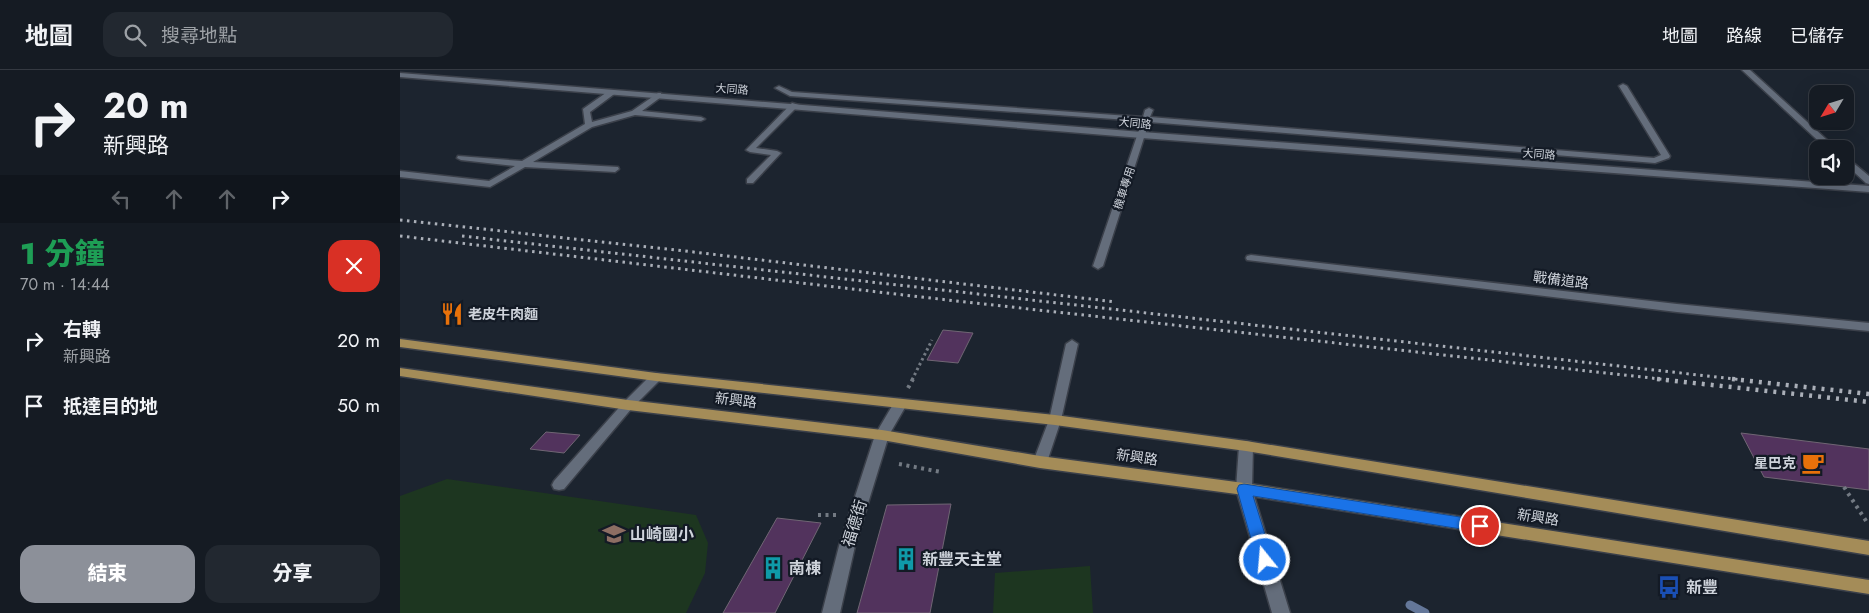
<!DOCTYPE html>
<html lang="zh-TW">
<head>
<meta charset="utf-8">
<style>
  body { margin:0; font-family:Jost,"Noto Sans TC",sans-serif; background:#222830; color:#f1f3f6; height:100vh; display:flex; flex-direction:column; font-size:19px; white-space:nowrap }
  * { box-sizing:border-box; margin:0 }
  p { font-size:16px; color:#9da1a6 }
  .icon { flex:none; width:28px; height:28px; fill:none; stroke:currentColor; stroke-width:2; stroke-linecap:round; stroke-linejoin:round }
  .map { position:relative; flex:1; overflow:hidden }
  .details { display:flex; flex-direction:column; background:#151b23; width:400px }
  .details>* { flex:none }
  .top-card { background:#151b23; color:#f1f3f6; overflow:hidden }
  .needle { width:32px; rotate:232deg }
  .tools { position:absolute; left:1409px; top:15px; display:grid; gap:10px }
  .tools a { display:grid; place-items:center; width:45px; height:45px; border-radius:10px; background:#151b23; box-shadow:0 5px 20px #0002,0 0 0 1px #343941; font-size:25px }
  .pin { position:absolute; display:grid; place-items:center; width:42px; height:42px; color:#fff; margin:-21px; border:2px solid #fff; border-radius:50%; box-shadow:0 1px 5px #0007 }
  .me { position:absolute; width:55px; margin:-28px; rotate:343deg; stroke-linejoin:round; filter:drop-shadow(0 0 4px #0008) }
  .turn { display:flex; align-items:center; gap:18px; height:105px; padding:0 20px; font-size:22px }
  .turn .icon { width:65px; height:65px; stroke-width:2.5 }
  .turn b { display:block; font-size:35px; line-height:42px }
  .lanes { display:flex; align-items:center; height:48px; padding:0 20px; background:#0003; justify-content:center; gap:25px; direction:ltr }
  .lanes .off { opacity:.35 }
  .round { display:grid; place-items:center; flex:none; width:52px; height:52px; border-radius:15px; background:#222830 }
  .overview { display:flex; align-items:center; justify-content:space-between; height:85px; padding:0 20px }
  h1 { font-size:30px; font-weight:800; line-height:38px; color:#1e9e55 }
  .cta { display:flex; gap:10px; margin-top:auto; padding:10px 20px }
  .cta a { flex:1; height:58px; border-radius:15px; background:#8c9099; color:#fff; font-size:20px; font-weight:800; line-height:58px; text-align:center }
  .cta a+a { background:#222830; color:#f1f3f6 }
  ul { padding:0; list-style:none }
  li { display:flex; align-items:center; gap:15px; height:65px; padding:0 20px }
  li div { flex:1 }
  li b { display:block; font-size:19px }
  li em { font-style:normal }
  header { display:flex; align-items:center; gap:30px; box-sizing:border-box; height:70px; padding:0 25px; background:#151b23; border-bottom:1px solid #343941 }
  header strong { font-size:24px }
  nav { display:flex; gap:28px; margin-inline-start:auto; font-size:18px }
  .search { width:350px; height:45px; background:#222830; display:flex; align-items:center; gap:12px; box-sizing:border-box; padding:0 18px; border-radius:15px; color:#9da1a6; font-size:19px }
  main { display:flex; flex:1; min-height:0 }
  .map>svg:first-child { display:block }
  .green { fill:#1d3620 }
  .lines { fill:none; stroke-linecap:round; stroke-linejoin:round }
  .stream { stroke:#647799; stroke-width:9 }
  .building { fill:#52335d; stroke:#706674 }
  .lane-casing { stroke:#3b404a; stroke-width:3 }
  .street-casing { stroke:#3b404a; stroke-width:3 }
  .primary-casing { stroke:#3b404a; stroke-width:3 }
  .path-far1 { stroke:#737a83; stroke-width:3; stroke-dasharray:2.5 3; stroke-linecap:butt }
  .path { stroke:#737a83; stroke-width:4; stroke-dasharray:3 4.5; stroke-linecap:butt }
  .lane { fill:#646d7b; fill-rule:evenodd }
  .street { fill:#646d7b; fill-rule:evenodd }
  .primary { fill:#a48c58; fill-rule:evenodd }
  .rail-far1 { stroke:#aaafb8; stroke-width:3; stroke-dasharray:2.5 4.5; stroke-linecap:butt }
  .rail { stroke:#aaafb8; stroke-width:4.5; stroke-dasharray:3 6; stroke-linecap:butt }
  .route { fill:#1a73e8; stroke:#114b97 }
  .labels { text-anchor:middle; stroke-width:4.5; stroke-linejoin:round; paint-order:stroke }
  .far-street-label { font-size:11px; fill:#ced3db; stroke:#131a25 }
  .street-label { font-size:14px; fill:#ced3db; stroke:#131a25 }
  .poi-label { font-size:14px; font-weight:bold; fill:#ced3db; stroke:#131a25; text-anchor:start }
  .near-street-label { font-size:16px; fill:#ced3db; stroke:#131a25 }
  .near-poi-label { font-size:16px; font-weight:bold; fill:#ced3db; stroke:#131a25; text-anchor:start }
</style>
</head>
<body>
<header>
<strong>地圖</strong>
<div class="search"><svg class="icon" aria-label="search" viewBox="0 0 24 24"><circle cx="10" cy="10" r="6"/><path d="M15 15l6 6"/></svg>搜尋地點</div>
<nav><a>地圖</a><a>路線</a><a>已儲存</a></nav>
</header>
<main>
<section class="details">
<div class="top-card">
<div class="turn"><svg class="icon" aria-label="right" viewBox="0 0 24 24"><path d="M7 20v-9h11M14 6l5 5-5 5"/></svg><div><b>20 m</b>新興路</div></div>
<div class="lanes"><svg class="icon off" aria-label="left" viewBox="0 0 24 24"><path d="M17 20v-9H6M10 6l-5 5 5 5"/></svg><svg class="icon off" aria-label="ahead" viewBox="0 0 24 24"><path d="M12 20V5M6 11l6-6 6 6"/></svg><svg class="icon off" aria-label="ahead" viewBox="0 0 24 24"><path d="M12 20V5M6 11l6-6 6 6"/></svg><svg class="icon" aria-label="right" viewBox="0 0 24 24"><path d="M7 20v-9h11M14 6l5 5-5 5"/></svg></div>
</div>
<div class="overview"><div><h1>1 分鐘</h1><p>70 m · 14:44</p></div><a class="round" style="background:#d93025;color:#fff"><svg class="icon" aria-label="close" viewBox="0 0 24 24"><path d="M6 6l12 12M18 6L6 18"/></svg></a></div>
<ul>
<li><svg class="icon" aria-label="right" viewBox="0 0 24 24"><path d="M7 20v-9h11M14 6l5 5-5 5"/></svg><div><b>右轉</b><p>新興路</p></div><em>20 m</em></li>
<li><svg class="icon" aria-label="arrive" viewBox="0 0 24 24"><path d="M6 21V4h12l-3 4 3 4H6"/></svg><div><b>抵達目的地</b></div><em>50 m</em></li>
</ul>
<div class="cta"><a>結束</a><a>分享</a></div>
</section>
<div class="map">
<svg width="1469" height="543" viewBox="0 0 1469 543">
  <rect width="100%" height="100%" fill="#1c242f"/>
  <path class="green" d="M47 409 296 445 308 473 305 503 286 543H0V426Z
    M690 496 693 543H593L595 503Z"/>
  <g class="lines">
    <path class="stream" d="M1010 535 1025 543"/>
  </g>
  <path class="building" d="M543 260 573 263 558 293 527 290Z
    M146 362 180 365 164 383 130 379Z
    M1341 363 1469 379V420L1364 407Z
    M551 434 530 543H457L487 435Z
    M377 448 421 453 375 543H323Z"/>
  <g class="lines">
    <defs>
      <path id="lane" d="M1223 14 1227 16 1270 86 1269 88 1255 93 749 52 703 196 698 199 693 196 742 51 390 26 375 18 379 16 392 22 743 47 745 40 749 38 753 40 750 47 1254 88 1261 85 1219 16Z
        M210 20 217 22 190 42 192 52 232 41 258 23H261V27L242 41 301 47 305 49 301 51 235 45 192 57 133 92 218 97 219 99 215 102 125 97 90 117 0 107V101L89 111 115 96 61 90 57 88 58 86 122 91 185 54 183 39Z
        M392 33 399 35 356 78 377 81 381 83 353 113H347V109L371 85 350 82 346 80Z
        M672 270 678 274 661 350 647 392 645 396 640 397 635 396 633 392 649 350 666 274Z
        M256 303 260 304 262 307 260 310 232 338 164 419 159 420 154 419 152 415 154 411 224 332 252 304Z"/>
      <path id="street" d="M1342 0H1350L1437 79H1427Z
        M0 3 742 62 1469 116V122L742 68 0 7Z
        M1445 86 1469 106V114L1466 113 1445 94Z
        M851 185 1277 234 1469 253V261L1277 242 847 190 846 188 847 186Z
        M500 329 505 331 507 334 489 365 455 476 440 543H422L439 476 475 365 495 331Z
        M846 371 851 372 853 376 852 419 890 543H872L836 419 839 376 841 372Z"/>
      <path id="primary" d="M0 269 256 303 655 345 846 371 1469 471V485L846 381 655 355 256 311 0 277Z
        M0 298 228 330 482 360 640 386 844 413 1469 510V524L844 425 640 398 482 370 228 340 0 306Z"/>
    </defs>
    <use href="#lane" class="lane-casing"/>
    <use href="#street" class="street-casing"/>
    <use href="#primary" class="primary-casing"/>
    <path class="path-far1" d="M512 310 532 270"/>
    <path class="path" d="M508 318 513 309
      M499 394 541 402
      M1444 417 1468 454
      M418 445H436"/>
    <use href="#lane" class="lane"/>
    <use href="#street" class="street"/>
    <use href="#primary" class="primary"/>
    <path class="rail-far1" d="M0 150 285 181 716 232
      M0 166 521 227 1269 310
      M62 166 1343 310"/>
    <path class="rail" d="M1257 309 1469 332
      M1332 309 1469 324"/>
  </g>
  <path class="route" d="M844 414 1080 450 1085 452 1087 456 1085 460 1080 462 853 426 873 490 870 495 865 496 860 495 857 490 837 419 839 415Z"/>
  <defs>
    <symbol id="restaurant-bare" viewBox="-9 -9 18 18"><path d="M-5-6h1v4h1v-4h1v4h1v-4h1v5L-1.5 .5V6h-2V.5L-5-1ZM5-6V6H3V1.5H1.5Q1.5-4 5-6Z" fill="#e8710a" stroke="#131a25" stroke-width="2.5" paint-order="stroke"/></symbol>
    <symbol id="cafe-bare" viewBox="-9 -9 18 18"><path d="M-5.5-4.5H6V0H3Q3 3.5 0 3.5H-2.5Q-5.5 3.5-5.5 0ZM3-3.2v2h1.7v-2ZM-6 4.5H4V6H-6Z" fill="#e8710a" stroke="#131a25" stroke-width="2.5" paint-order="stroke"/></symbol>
    <symbol id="school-bare" viewBox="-9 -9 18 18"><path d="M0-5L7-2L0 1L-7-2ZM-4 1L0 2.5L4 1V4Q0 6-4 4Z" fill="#8d6e63" stroke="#131a25" stroke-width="2.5" paint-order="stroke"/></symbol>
    <symbol id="building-bare" viewBox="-9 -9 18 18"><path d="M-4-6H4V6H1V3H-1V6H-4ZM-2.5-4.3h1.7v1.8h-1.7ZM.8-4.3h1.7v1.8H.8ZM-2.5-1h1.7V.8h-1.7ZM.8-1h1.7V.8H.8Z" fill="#0f9aa8" stroke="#131a25" stroke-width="2.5" paint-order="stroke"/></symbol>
    <symbol id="bus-bare" viewBox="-9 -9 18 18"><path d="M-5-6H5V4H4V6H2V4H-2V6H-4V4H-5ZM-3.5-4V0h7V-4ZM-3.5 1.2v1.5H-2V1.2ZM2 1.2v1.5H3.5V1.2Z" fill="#1a4fb4" stroke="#131a25" stroke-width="2.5" paint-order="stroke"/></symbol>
  </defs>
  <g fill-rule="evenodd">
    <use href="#restaurant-bare" x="36" y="228" width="32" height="32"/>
    <use href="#cafe-bare" x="1397" y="377" width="32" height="32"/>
    <use href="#school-bare" x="198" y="448" width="32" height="32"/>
    <use href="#building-bare" x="490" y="473" width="32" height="32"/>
    <use href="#building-bare" x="357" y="482" width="32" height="32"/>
    <use href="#bus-bare" x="1253" y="501" width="32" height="32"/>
  </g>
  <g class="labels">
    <g class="far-street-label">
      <text transform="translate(332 19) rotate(4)" y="4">大同路</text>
      <text transform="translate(735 53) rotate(5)" y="4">大同路</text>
      <text transform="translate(1139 84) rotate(4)" y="4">大同路</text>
      <text transform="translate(724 118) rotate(-72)" y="4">機車專用</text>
    </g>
    <g class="street-label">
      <text transform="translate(1161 210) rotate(7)" y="5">戰備道路</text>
      <text transform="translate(336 330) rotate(7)" y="5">新興路</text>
      <text transform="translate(737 387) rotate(8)" y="5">新興路</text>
      <text transform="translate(1138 447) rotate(9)" y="5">新興路</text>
    </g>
    <g class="poi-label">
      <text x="68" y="249">老皮牛肉麵</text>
      <text x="1396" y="398" text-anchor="end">星巴克</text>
    </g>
    <g class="near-street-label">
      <text transform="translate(454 453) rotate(-73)" y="6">福德街</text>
    </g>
    <g class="near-poi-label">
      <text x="230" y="470">山崎國小</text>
      <text x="522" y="495">新豐天主堂</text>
      <text x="389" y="504">南棟</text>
      <text x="1286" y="523">新豐</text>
    </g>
  </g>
</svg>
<div class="tools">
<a><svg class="needle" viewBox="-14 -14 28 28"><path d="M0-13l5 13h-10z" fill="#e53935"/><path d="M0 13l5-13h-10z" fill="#9da1a6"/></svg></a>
<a><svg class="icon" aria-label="sound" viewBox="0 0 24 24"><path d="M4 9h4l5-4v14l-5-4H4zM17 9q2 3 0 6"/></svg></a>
</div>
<div class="pin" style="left:1080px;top:456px;background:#d93025"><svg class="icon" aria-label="arrive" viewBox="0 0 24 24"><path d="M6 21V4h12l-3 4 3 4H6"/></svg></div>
<svg class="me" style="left:865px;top:490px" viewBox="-20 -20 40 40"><circle r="17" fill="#1a73e8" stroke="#fff" stroke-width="3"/><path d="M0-11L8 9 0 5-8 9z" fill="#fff"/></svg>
</div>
</main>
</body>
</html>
